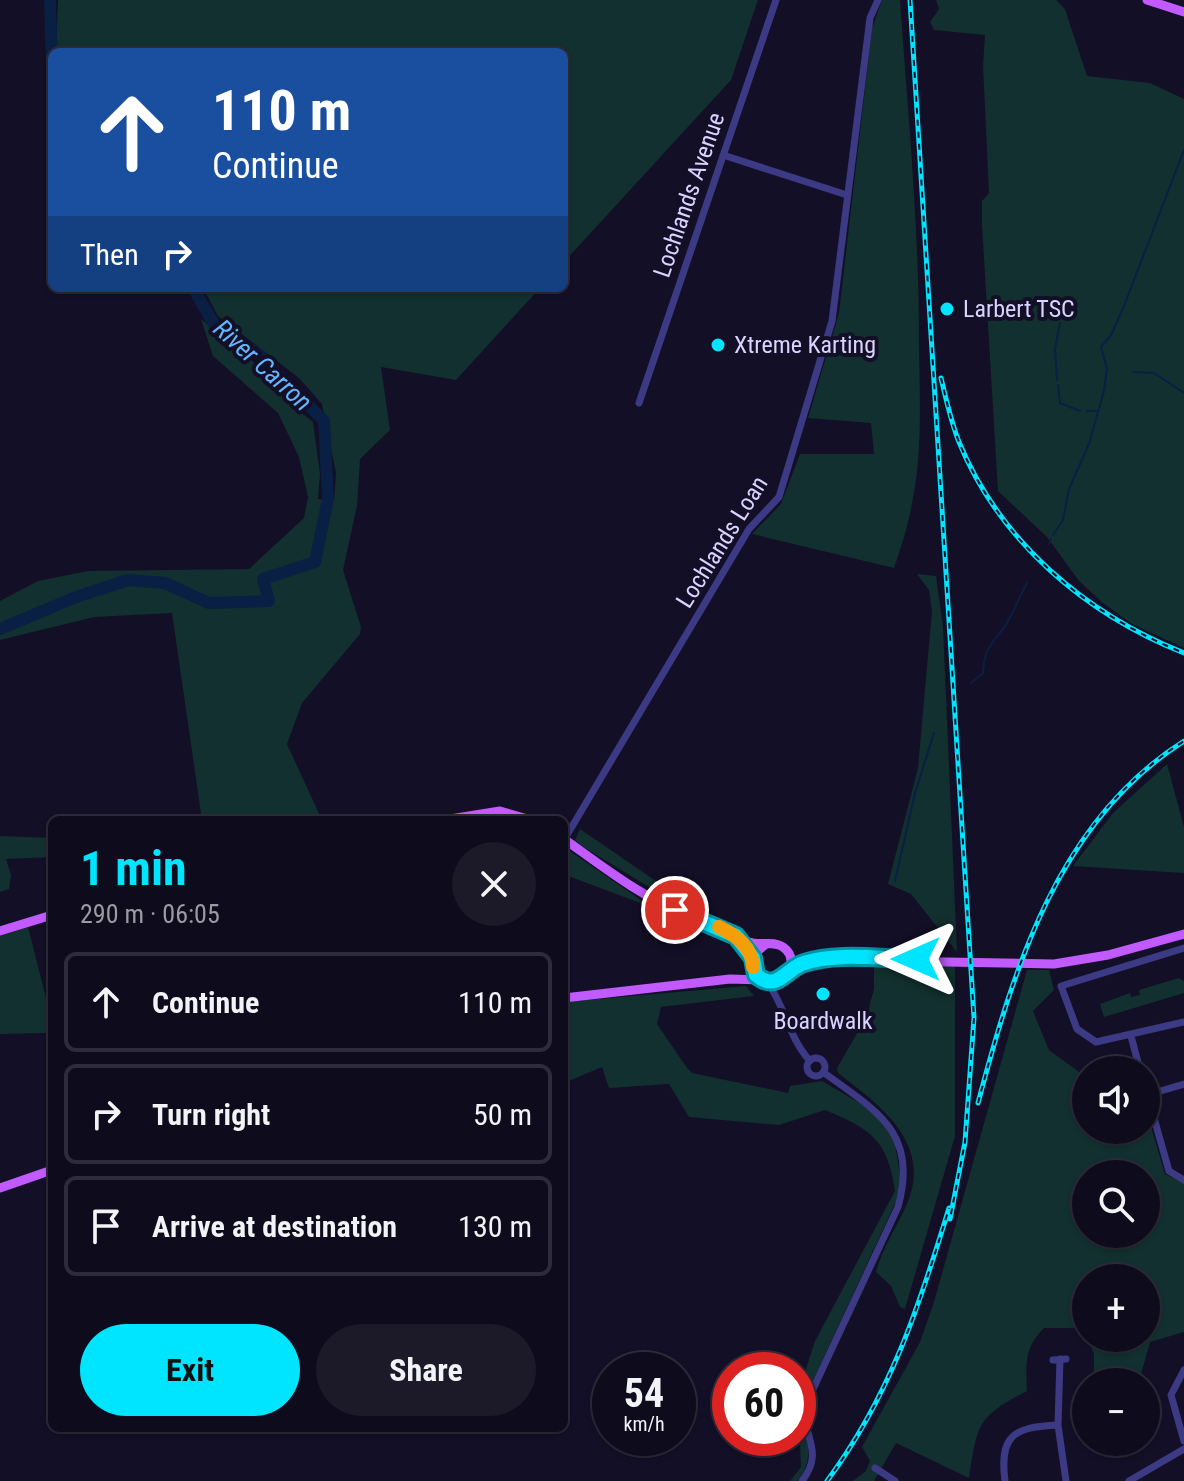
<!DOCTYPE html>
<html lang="en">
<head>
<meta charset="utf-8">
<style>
  body { margin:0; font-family:"Roboto Condensed",sans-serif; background:#1c1929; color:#f1f3f6; height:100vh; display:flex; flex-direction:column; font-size:30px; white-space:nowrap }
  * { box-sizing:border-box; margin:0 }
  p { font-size:26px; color:#9b9ba3 }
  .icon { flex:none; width:44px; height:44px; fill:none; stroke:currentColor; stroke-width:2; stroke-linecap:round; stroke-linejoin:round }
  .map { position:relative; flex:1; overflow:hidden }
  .details { position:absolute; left:48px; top:816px; width:520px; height:616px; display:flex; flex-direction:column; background:#0e0b1c; border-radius:12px; box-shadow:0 2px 6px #0004,0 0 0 2px #2e2b3b }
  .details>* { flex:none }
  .guide { position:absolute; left:48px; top:48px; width:520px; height:244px; border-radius:12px; box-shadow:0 2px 6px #0004,0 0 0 2px #2e2b3b; background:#1a4fa0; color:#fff; overflow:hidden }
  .fabs { position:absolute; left:1072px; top:1056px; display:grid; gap:16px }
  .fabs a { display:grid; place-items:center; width:88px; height:88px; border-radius:50%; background:#0e0b1c; box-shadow:0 2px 6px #0004,0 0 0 2px #2e2b3b; font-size:40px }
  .speed { position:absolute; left:592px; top:1352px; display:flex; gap:16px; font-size:40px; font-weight:700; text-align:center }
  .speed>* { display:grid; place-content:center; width:104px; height:104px; border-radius:50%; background:#0e0b1c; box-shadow:0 2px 6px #0004,0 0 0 2px #2e2b3b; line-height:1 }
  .speed small { font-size:20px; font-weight:400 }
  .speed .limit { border:12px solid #d22; background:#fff; color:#111 }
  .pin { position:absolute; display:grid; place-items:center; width:68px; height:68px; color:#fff; margin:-34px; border:4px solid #fff; border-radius:50%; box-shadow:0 2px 8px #0007 }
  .me { position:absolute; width:88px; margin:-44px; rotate:270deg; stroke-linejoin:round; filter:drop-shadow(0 0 6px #0008) }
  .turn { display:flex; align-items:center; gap:28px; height:168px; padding:0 32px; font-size:36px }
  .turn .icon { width:104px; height:104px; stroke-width:2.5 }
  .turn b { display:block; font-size:56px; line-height:68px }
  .then { display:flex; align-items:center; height:76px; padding:0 32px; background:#0003; gap:16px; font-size:30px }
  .round { display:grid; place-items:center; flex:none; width:84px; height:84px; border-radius:42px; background:#1c1929 }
  .overview { display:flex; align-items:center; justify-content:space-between; height:136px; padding:0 32px }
  h1 { font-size:48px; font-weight:700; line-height:60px; color:#00e5ff }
  .action { display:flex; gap:16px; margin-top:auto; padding:16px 32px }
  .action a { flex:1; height:92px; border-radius:48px; background:#00e5ff; color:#111; font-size:32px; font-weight:700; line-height:92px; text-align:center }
  .action a+a { background:#1c1929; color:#f1f3f6 }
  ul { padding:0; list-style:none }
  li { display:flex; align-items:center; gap:24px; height:100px; margin:0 16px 12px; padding:0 16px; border:4px solid #2e2b3b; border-radius:12px }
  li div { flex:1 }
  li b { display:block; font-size:30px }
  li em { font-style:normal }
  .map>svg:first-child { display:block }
  .green { fill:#12302f; fill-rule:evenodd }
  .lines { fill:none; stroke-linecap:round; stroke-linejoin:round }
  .stream { stroke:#0a1f44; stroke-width:2 }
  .river { stroke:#0a1f44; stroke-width:12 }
  .minor { stroke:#3d3a85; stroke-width:7 }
  .major { stroke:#c25bff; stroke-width:9 }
  .rail-casing { stroke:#00e5ff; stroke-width:5 }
  .rail { stroke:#130f26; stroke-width:2; stroke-dasharray:6; stroke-linecap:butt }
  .route-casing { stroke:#0095a6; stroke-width:20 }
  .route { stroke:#00e5ff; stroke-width:14 }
  .slow { stroke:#f59e0b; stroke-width:14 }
  .poi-dot { fill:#00e5ff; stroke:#130f26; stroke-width:3 }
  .labels { text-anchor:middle; stroke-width:8; stroke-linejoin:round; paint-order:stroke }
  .street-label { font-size:24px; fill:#d9d4ff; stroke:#130f26 }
  .poi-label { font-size:24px; fill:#d9d4ff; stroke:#130f26; text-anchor:start }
  .water-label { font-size:26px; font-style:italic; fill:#62b6ff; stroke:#130f26 }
</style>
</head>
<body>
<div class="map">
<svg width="1184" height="1481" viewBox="0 0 1184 1481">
  <rect width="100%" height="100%" fill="#130f26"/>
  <path class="green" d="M58 0H758L731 80 564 262V52H56Z
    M882 0H900C908 113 919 227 919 340 920 429 925 481 894 568L752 534 781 504 800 454H874L871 423 808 418 839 313 872 29Z
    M936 0H1056L1065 9 1087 76 1150 83 1184 99V648L1132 624 1103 603 1079 581 1047 537 998 491 982 225V201L989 193 983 66 985 35 934 30 930 22 939 9Z
    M203 288H540L456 380 381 367 390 430 360 459 357 506 343 570 361 627 360 634 302 703 287 744 322 820H202L172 613 94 617 0 640V601L38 581 88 571 249 569 304 518 308 497 299 457 278 413 213 356 201 319 263 370 294 407 313 422 320 474 318 499 334 501 336 473 322 404 299 378 218 316Z
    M917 574 936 576 943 627 957 952 911 894 888 884 918 768 932 611 929 590Z
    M1167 764 1184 827V873L1073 866 1113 813Z
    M580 829 688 903 657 892 582 846 575 840Z
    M0 836 52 838V857L6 859 11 875 9 889 0 892Z
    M564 847 651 907 571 877 564 880Z
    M28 927 46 998 52 997V1037L48 1033 0 1034V936Z
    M874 965 955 966V1136L905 1309 900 1307 891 1286 876 1272C882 1248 897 1227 907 1204 933 1142 879 1105 838 1073L837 1068 866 1018 874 989Z
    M1027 970H1049L1054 990 1033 1011 1049 1050 1086 1077V1130H1146V1110L1165 1174 1184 1183V1332L1150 1342 1139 1382H1094V1354L1087 1338H1146V1278H1086V1337L1076 1328H1044C1024 1348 1026 1364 1027 1391 977 1417 978 1423 969 1478L896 1443 874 1481H853L866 1471 870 1461 862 1447 920 1342 934 1302ZM1086 1174H1146V1234H1086Z
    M1179 978 1184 981V993L1104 1017 1100 1004 1130 993 1131 997 1140 995 1139 990Z
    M746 986 754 996 661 1007 657 1024 687 1068 692 1073 788 1093 790 1086 822 1081 875 1112 894 1138 901 1181 898 1197 804 1400C800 1430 820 1455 797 1481H790L801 1467 798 1393 815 1341 895 1191C888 1140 871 1129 825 1110L779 1125 689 1117 669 1084 609 1088 602 1067 564 1083V1002Z"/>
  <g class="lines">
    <path class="stream" d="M1133 372 1154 373 1184 393
      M1057 380 1055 349 1060 323
      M1058 385 1060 403 1080 411
      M1087 411H1097
      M1053 535 1063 520 1069 489 1089 444 1104 391 1107 369 1101 347 1111 335 1124 306 1184 150
      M1049 544 1051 539
      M971 683 983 673C984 651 990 645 1003 629 1012 617 1019 597 1027 583
      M895 881 915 793 934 733"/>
    <path class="river" d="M50 0 52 67
      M0 629 76 597 128 580 165 583 209 603 269 601 263 579 315 562 328 499 324 421 257 353 218 331 193 288"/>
    <path class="minor" d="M723 155 847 195
      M639 403 776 0
      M564 840 749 529 779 497 832 321 870 18 878 0
      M1184 948 1061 986 1077 1029 1096 1042 1184 1022
      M767 982C786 1007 788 1037 810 1061
      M1131 1036 1140 1070
      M807 1067a9 9 0 1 1 18 0a9 9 0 1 1-18 0Z
      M1146 1090 1169 1171 1184 1180
      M1147 1095 1184 1084
      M1060 1359 1058 1425 1066 1481
      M1053 1360 1066 1359
      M1184 1370 1171 1395 1184 1441
      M875 1468 895 1481
      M802 1481C827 1449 798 1434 807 1402L898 1207C919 1132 876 1111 823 1072
      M1005 1481C999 1435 1014 1427 1058 1425
      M1129 1481 1184 1449"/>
    <path class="major" d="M1147 0 1184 12
      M444 820 500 811 531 820
      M564 839C602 866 641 897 685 914 706 923 731 938 753 943 763 945 774 941 783 947 797 957 791 975 777 981L762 980 753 969 754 954 766 944
      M0 931 52 915
      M788 974 804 963 832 960 1054 964 1108 955 1184 934
      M564 998 730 979 762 980
      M0 1188 52 1170"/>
    <defs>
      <path id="rail" d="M910 0 974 1018 965 1142 950 1219
        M941 378C946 399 951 422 959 442 1000 542 1086 614 1184 653
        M978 1103C1014 967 1058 821 1184 741
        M827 1481C890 1396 919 1307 949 1208"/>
    </defs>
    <use href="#rail" class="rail-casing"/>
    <use href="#rail" class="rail"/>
  </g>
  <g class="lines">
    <defs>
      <path id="route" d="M675 910 736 936 753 958 756 975C777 993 785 969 804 963 837 952 881 959 916 959"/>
    </defs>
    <use href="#route" class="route-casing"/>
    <use href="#route" class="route"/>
    <path class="slow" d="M719 927C737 936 752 947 753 967"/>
  </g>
  <g class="poi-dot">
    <circle cx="947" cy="309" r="8"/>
    <circle cx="718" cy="345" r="8"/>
    <circle cx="823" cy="994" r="8"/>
  </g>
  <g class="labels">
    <g class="street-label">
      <text transform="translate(689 195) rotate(-71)" y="8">Lochlands Avenue</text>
      <text transform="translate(722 542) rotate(-58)" y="8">Lochlands Loan</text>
    </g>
    <g class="poi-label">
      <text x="963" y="317">Larbert TSC</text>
      <text x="734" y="353">Xtreme Karting</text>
      <text x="823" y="1029" text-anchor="middle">Boardwalk</text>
    </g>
    <g class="water-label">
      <text transform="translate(263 365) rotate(42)" y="9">River Carron</text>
    </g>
  </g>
</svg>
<div class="fabs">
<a><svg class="icon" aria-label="sound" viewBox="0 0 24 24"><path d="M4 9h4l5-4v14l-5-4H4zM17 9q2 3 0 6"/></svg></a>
<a><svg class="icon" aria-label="search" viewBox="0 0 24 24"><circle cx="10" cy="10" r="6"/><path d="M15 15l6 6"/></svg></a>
<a>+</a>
<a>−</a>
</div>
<div class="speed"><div>54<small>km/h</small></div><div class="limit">60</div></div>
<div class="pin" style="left:675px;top:910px;background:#d93025"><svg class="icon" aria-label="arrive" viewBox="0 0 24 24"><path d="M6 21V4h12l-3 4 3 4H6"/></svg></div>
<svg class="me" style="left:916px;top:959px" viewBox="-20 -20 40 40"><path d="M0-17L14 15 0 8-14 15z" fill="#00e5ff" stroke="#fff" stroke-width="4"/></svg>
<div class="guide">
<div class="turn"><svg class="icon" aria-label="ahead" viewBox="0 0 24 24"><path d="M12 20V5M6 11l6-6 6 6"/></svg><div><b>110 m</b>Continue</div></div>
<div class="then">Then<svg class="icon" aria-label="right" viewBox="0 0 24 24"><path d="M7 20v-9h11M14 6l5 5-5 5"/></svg></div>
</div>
<section class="details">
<div class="overview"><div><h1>1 min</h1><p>290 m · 06:05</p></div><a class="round"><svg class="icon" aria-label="close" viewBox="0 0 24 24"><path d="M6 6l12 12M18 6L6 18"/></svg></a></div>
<ul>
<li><svg class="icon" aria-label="ahead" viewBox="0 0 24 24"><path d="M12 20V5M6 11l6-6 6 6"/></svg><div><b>Continue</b></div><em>110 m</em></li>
<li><svg class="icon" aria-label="right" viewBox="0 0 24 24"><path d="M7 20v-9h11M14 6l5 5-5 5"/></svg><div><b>Turn right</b></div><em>50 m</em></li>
<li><svg class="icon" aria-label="arrive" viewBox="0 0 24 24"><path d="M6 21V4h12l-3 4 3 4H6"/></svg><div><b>Arrive at destination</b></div><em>130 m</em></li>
</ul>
<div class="action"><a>Exit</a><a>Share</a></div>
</section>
</div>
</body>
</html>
